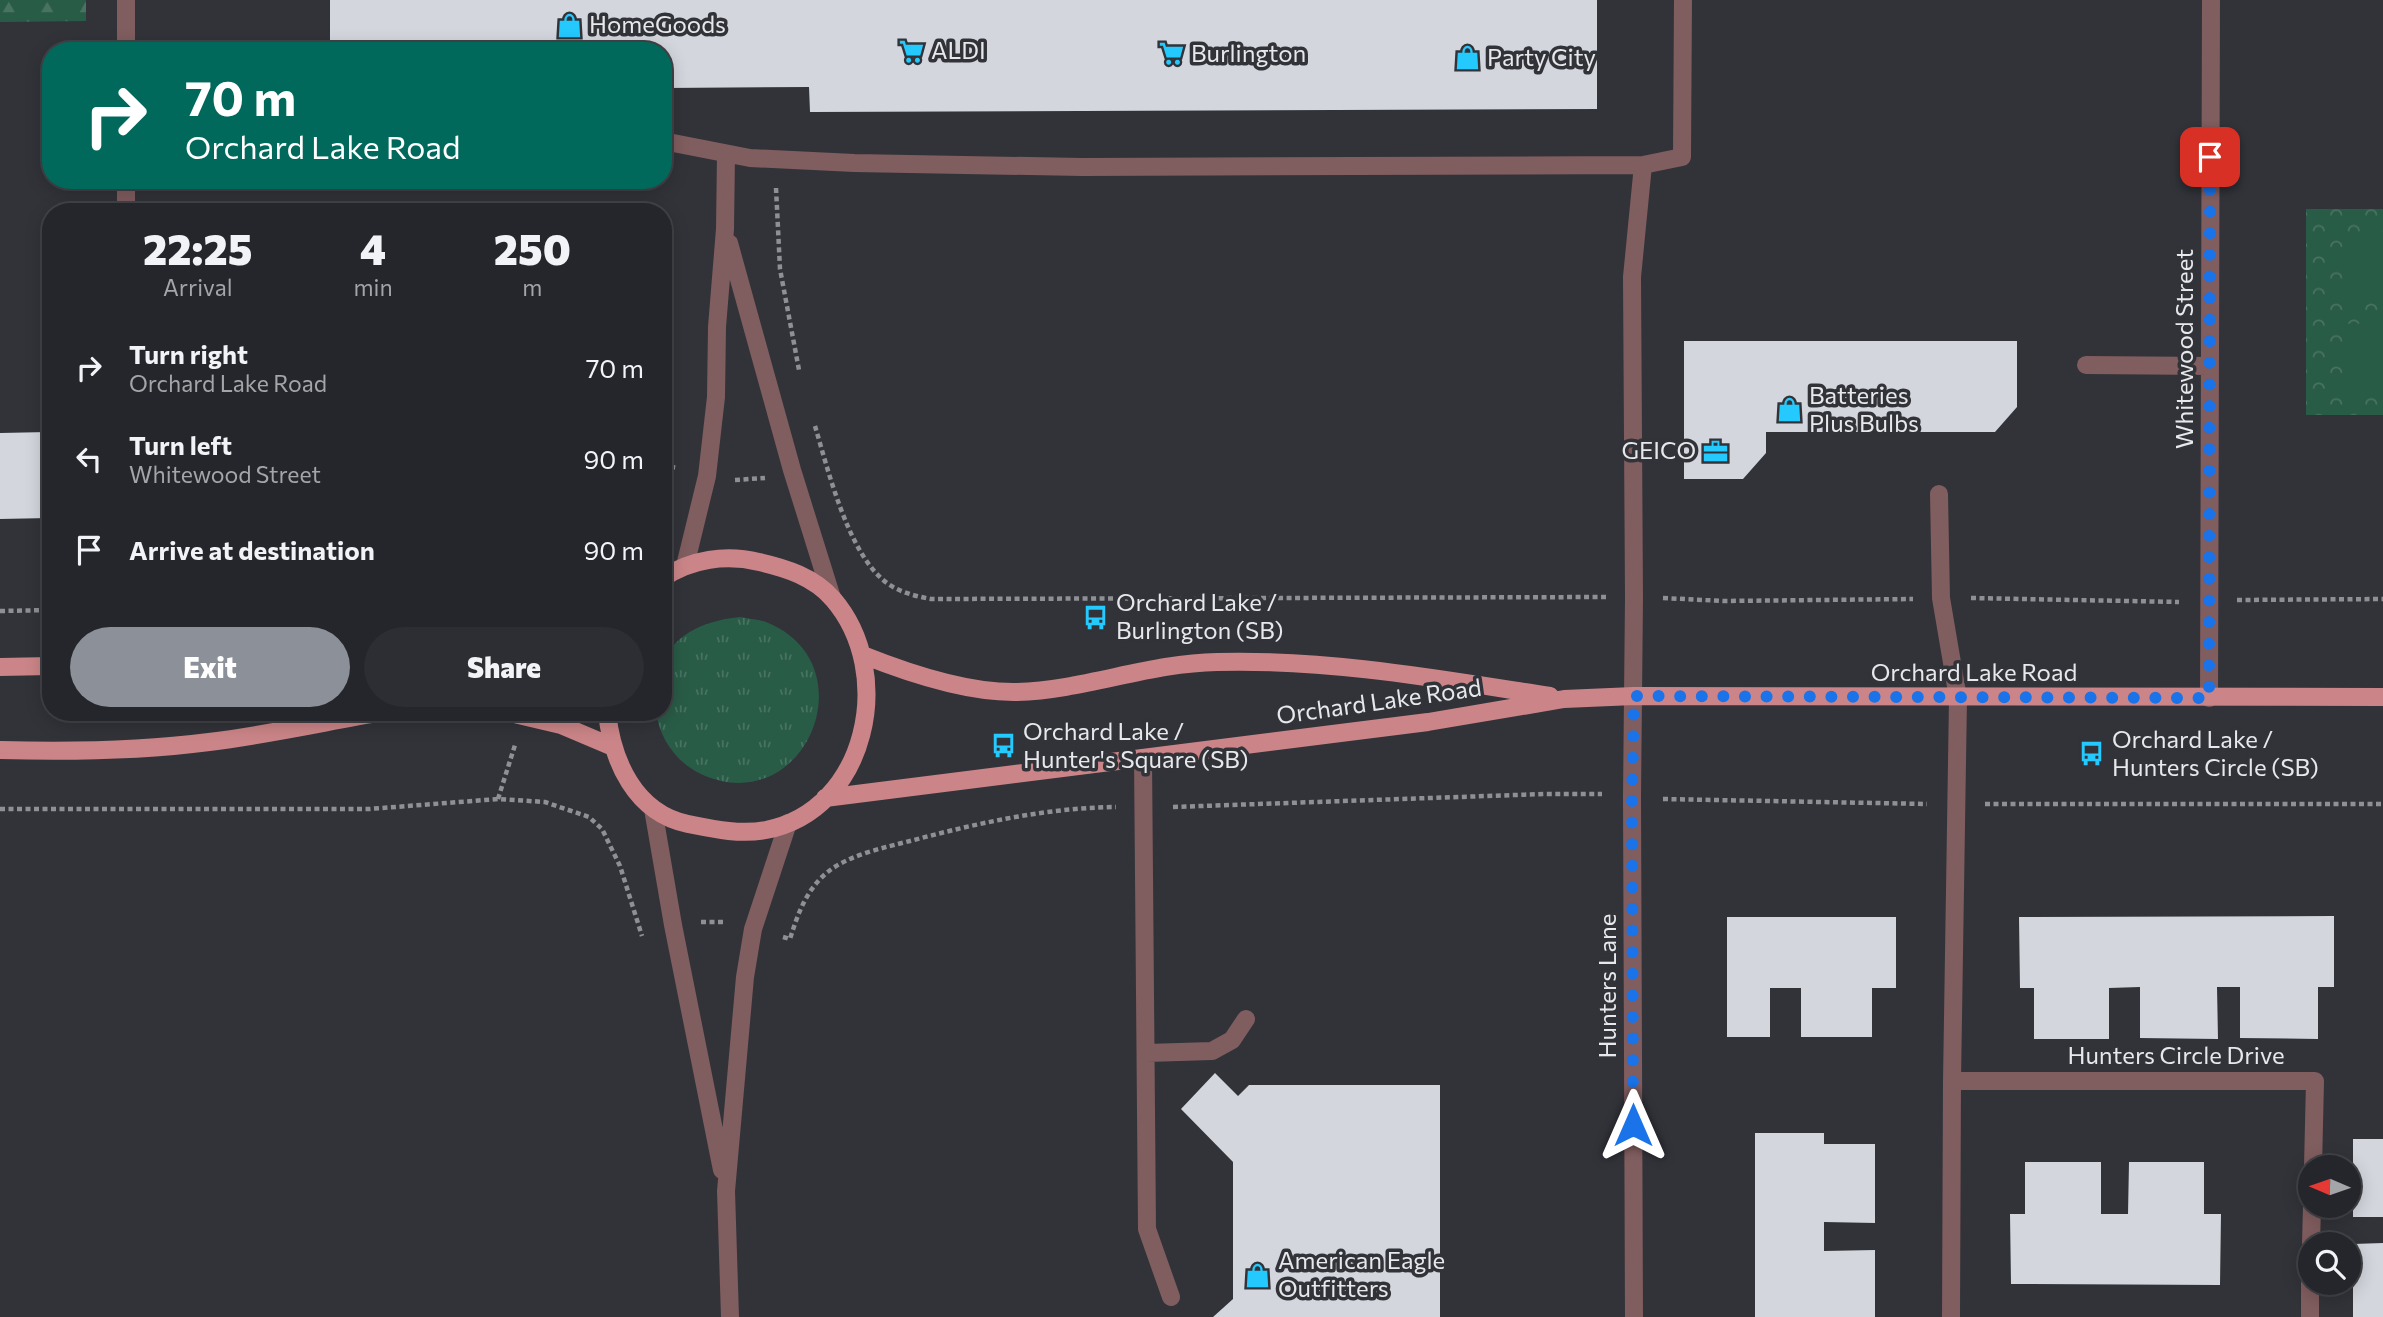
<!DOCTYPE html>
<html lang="en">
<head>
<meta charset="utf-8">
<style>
  body { margin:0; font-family:Commissioner,sans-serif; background:#2d2e33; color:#f1f3f6; height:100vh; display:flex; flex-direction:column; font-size:26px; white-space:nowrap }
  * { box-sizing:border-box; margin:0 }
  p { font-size:23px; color:#a3a5a9 }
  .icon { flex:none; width:38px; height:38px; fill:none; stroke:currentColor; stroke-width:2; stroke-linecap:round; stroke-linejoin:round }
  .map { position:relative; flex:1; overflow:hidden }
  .side { position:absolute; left:42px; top:203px; width:630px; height:518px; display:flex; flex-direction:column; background:#25262b; border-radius:28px; box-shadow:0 4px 18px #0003,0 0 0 2px #424347 }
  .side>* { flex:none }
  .hud { position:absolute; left:42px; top:42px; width:630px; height:147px; border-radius:28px; box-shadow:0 4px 18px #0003,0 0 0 2px #424347; background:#00695c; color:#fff; overflow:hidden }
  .needle { width:46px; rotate:272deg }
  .buttons { position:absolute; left:2298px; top:1155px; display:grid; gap:14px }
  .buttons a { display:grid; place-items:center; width:63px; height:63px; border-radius:50%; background:#25262b; box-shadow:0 4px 18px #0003,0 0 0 2px #424347; font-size:35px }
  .pin { position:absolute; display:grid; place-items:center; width:60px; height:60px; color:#fff; margin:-30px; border-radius:14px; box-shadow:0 4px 10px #0006 }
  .me { position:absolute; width:77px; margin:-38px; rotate:0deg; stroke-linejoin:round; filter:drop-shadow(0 0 5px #0008) }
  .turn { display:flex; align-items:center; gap:24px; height:147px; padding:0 28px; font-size:32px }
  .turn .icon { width:91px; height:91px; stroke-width:2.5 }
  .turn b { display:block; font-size:49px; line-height:60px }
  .eta { display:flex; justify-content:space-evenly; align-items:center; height:119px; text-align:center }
  .eta b { font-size:42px; font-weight:800; line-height:49px }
  .action { display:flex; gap:14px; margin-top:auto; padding:14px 28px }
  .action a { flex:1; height:80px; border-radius:42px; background:#8c9099; color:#fff; font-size:28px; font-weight:800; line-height:80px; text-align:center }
  .action a+a { background:#2d2e33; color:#f1f3f6 }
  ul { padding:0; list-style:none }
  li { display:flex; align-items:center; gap:21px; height:91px; padding:0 28px }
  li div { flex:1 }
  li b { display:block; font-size:26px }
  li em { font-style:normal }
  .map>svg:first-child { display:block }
  .grass { fill:url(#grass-tufts) }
  .forest { fill:url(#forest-firs) }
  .park { fill:url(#park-crowns) }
  .pitch { fill:#295c47 }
  .building { fill:#d3d6dd }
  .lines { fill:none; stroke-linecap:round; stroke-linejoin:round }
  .path { stroke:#8e9094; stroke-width:4.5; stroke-dasharray:5 3.5; stroke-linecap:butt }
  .minor { stroke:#805d5f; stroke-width:18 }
  .major { stroke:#cb8588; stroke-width:18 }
  .route { stroke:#1a73e8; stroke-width:12; stroke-dasharray:0 21.6 }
  .labels { text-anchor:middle; stroke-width:7; stroke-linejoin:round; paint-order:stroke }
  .poi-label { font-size:24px; fill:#e6e8eb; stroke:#313339; text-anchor:start }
  .street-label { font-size:24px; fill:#e6e8eb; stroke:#313339 }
</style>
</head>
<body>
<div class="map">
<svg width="2383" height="1317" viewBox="0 0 2383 1317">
  <defs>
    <pattern id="grass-tufts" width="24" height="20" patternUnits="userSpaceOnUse" patternTransform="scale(1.75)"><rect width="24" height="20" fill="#295c47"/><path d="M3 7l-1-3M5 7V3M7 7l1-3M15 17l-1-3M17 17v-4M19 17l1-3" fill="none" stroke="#487362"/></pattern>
    <pattern id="forest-firs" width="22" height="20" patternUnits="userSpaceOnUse" patternTransform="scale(1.75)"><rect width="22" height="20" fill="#295c47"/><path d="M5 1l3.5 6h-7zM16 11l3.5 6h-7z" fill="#487362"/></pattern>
    <pattern id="park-crowns" width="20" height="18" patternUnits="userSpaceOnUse" patternTransform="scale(1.75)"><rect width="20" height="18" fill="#295c47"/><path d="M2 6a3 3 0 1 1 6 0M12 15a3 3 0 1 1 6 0" fill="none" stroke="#487362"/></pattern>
  </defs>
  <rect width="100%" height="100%" fill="#313339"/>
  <path class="grass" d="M740 617C748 619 758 619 766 622 871 664 804 822 701 774 676 762 660 739 656 712H663C663 697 660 677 664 663 674 631 711 620 740 617Z"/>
  <path class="forest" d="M0 0H86V21L0 22Z"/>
  <path class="park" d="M2306 209H2383V415H2306Z"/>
  <path class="pitch" d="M2345 233H2383V302H2345Z
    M2383 323V392H2346L2345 324Z"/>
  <path class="building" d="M330 0H1597V109L810 112 809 87 663 88V51H330Z
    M1684 341H2017V407L1995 432H1766V453L1743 479H1684Z
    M48 432 50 518 0 519V433Z
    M2334 916V987H2318V1039L2240 1038V987H2217L2218 1039 2140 1038V987L2109 988V1039H2034V988H2020L2019 917Z
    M1727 917H1896V988H1872V1037H1801V988H1770V1037H1727Z
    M1215 1073 1238 1096 1249 1085H1440V1317H1213L1233 1299V1162L1181 1109Z
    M1755 1133H1824V1144H1875V1223L1824 1222V1251L1875 1250V1317H1755Z
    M2353 1139H2383V1217H2353Z
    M2025 1162H2101V1214H2128L2129 1162H2204V1214H2221L2220 1285 2011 1284 2010 1214H2025Z
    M2383 1243V1317H2353V1244Z"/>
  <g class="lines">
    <path class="path" d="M776 188 780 269 799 370
      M815 426C828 470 847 548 882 579 895 591 914 596 931 599L1606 597
      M735 480 765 478
      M663 492 671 467 678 468
      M1663 598 1723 601 1913 599
      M1971 598 2179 602
      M2237 600 2383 599
      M0 611 51 610
      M498 799 515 745
      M1663 799 1927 804
      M1985 804H2383
      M1173 807 1544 794H1602
      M0 809H369L498 799 545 802 589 817 602 829 620 866 642 936
      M701 922H724
      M783 937 790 939C798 913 807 888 829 871 849 855 886 847 910 841 978 823 1045 808 1116 807"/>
    <path class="minor" d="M126 0V51
      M663 141 750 158 854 163 1082 167 1643 165 1682 157 1683 0
      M126 180V212
      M729 243 792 470 832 598
      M2086 365 2209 366
      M1939 494 1941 598 1958 698 1952 1081 1951 1317
      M685 566 707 476 716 397 717 327 725 229 726 155
      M2209 698 2211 0
      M1143 758 1147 1229 1171 1297
      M653 809 673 925 722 1170
      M1147 1053 1212 1051 1232 1040 1246 1019
      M1952 1081H2315L2313 1167
      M2311 1244 2312 1206
      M730 1317 726 1191 745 977 753 929 788 823
      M1634 1317 1632 796 1634 598 1632 277 1643 165
      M2310 1317V1283"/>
    <path class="major" d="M863 655C908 673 968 693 1017 692 1084 690 1150 663 1217 662 1329 659 1440 679 1550 696
      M0 667 51 666
      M506 712 561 725 613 747
      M607 712C612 761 635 813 688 824 713 829 740 835 766 830 868 810 896 672 833 599 814 577 786 568 759 562 726 554 691 559 663 578
      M0 750C70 752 139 751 209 742 267 735 325 722 383 712
      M825 798 1428 722 1564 699 1634 696 2383 697"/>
  </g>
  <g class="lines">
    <path class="route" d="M1633 1125 1632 796 1634 696 2209 698 2210 157"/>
  </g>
  <defs>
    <symbol id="shop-bare" viewBox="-9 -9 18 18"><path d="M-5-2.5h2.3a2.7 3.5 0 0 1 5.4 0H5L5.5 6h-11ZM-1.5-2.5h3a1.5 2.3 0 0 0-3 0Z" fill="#24c9fe" stroke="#313339" stroke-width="2.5" paint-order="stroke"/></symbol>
    <symbol id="supermarket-bare" viewBox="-9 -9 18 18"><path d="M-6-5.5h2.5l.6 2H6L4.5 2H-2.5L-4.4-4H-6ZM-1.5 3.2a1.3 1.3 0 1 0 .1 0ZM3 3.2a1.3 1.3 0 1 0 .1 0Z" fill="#24c9fe" stroke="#313339" stroke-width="2.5" paint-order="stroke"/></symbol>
    <symbol id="office-bare" viewBox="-9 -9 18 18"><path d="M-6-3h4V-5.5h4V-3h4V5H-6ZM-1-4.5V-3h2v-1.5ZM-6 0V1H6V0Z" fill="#24c9fe" stroke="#313339" stroke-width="2.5" paint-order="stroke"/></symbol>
    <symbol id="bus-bare" viewBox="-9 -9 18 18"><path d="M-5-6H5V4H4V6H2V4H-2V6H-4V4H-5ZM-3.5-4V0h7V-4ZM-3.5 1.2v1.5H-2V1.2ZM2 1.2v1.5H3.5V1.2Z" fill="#24c9fe" stroke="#313339" stroke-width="2.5" paint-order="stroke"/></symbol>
  </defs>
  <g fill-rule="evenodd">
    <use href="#shop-bare" x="552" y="8" width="35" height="35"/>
    <use href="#supermarket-bare" x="894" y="34" width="35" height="35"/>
    <use href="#supermarket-bare" x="1154" y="36" width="35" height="35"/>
    <use href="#shop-bare" x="1450" y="40" width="35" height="35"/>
    <use href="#shop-bare" x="1772" y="392" width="35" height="35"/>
    <use href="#office-bare" x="1698" y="434" width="35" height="35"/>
    <use href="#bus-bare" x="1078" y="600" width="35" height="35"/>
    <use href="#bus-bare" x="986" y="728" width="35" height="35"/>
    <use href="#bus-bare" x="2074" y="736" width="35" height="35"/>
    <use href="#shop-bare" x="1240" y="1258" width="35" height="35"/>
  </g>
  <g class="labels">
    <g class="poi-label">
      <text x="589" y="33">HomeGoods</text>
      <text x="931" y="59">ALDI</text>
      <text x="1191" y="62">Burlington</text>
      <text x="1487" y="66">Party City</text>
      <text x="1809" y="404">Batteries<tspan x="1809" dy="28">Plus Bulbs</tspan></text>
      <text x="1696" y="459" text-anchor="end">GEICO</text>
      <text x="1116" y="611">Orchard Lake /<tspan x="1116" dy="28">Burlington (SB)</tspan></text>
      <text x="1023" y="740">Orchard Lake /<tspan x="1023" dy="28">Hunter's Square (SB)</tspan></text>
      <text x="2112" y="748">Orchard Lake /<tspan x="2112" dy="28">Hunters Circle (SB)</tspan></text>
      <text x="1278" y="1269">American Eagle<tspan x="1278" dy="28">Outfitters</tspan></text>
    </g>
    <g class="street-label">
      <text transform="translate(2185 349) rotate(-90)" y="8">Whitewood Street</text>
      <text x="1974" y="681">Orchard Lake Road</text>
      <text transform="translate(1379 702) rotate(-8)" y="8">Orchard Lake Road</text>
      <text transform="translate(1608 986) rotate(-90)" y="8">Hunters Lane</text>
      <text x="2176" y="1064">Hunters Circle Drive</text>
    </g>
  </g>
</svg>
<div class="buttons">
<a><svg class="needle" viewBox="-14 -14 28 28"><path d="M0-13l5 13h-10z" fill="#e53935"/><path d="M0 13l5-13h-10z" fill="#a3a5a9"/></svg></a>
<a><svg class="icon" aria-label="search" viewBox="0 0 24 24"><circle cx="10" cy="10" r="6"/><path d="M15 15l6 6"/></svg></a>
</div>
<div class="pin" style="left:2210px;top:157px;background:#d93025"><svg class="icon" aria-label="arrive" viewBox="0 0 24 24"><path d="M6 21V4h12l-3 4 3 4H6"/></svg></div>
<svg class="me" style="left:1633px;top:1125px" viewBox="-20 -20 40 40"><path d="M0-17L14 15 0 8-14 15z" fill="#1a73e8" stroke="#fff" stroke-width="4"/></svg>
<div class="hud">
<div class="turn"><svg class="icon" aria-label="right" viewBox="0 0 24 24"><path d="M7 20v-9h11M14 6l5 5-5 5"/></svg><div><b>70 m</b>Orchard Lake Road</div></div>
</div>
<section class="side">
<div class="eta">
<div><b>22:25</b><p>Arrival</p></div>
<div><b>4</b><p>min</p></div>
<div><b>250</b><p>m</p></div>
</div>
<ul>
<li><svg class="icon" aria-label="right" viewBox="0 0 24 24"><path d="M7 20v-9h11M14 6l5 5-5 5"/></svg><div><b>Turn right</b><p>Orchard Lake Road</p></div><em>70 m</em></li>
<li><svg class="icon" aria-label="left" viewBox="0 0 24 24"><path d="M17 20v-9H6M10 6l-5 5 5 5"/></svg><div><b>Turn left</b><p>Whitewood Street</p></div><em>90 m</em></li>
<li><svg class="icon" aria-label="arrive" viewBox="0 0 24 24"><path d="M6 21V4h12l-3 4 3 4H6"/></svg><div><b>Arrive at destination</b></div><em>90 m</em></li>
</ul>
<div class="action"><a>Exit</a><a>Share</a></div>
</section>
</div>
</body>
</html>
